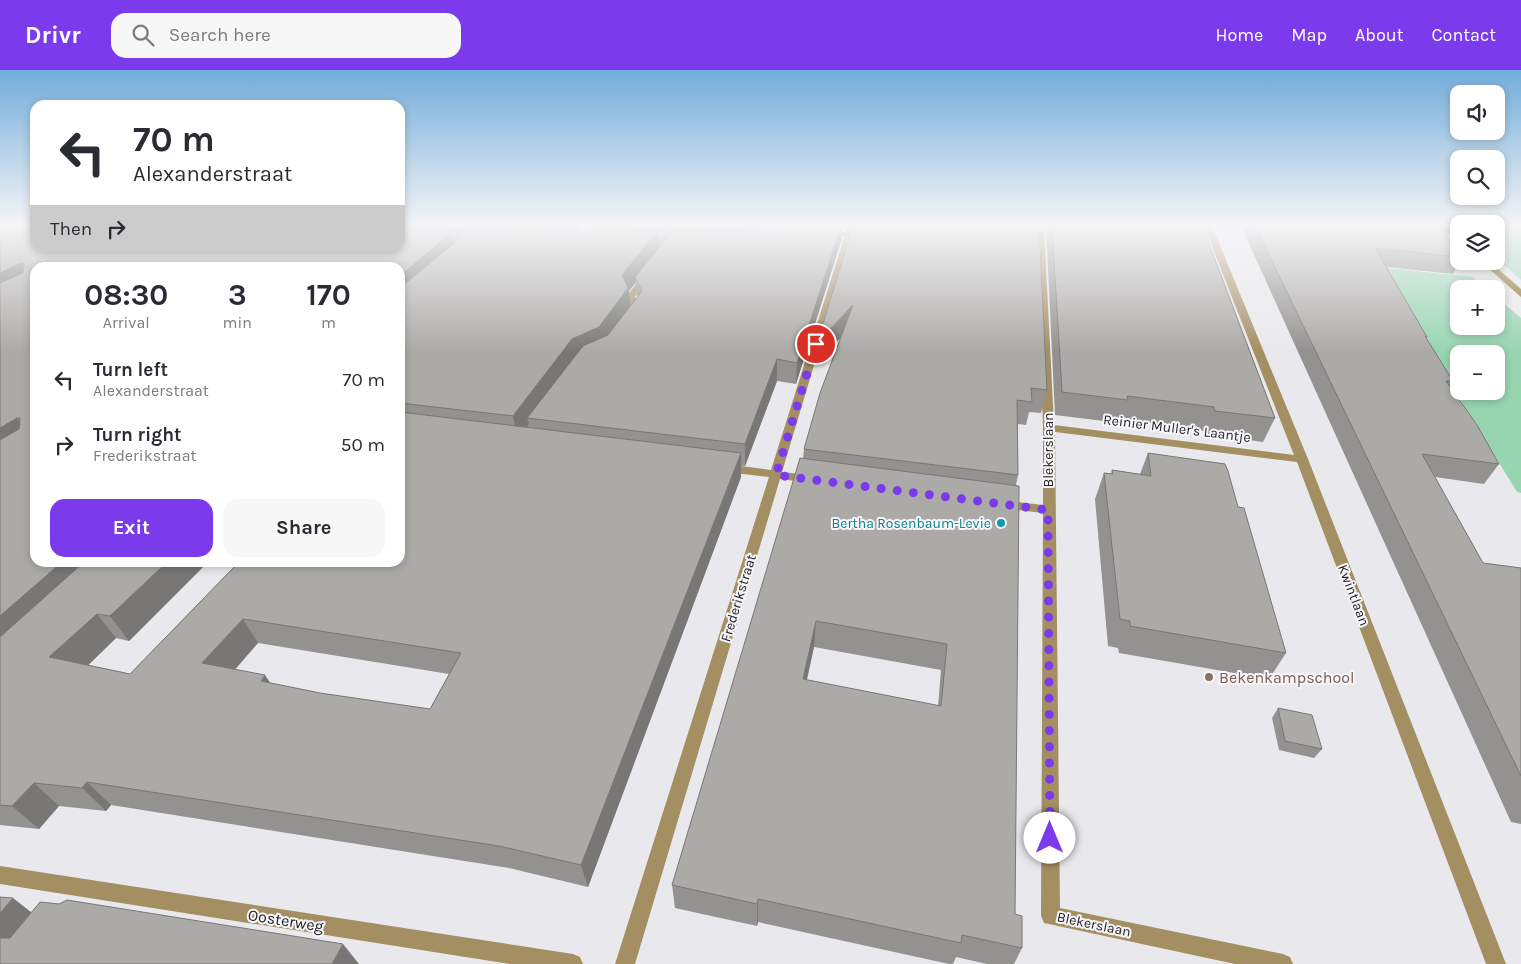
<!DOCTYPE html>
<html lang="en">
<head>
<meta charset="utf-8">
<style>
  body { margin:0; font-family:Karla,sans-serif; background:#f7f7f7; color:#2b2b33; height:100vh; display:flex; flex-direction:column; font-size:19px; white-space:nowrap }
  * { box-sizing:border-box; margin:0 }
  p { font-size:16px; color:#7c7c81 }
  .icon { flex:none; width:28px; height:28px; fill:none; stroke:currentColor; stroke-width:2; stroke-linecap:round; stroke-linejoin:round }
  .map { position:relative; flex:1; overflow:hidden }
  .details { position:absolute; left:30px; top:192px; width:375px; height:305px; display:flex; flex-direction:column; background:#fff; border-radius:15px; box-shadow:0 2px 8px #0003 }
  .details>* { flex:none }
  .hud { position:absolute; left:30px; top:30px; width:375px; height:152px; border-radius:15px; box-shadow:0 2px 8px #0003; background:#fff; color:#2b2b33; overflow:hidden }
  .controls { position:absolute; left:1450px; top:15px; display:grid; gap:10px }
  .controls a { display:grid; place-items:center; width:55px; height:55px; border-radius:10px; background:#fff; box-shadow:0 2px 8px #0003; font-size:25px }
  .pin { position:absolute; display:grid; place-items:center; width:42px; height:42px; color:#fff; margin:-21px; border:2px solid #fff; border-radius:50%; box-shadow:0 1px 5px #0007 }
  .me { position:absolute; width:55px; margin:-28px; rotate:0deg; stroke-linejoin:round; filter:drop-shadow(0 0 4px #0008) }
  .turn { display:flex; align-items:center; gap:18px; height:105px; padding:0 20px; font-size:22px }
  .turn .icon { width:65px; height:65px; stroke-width:2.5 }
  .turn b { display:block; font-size:35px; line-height:42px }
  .then { display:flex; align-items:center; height:48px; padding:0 20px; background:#0003; gap:10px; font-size:19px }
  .eta { display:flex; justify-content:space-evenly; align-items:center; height:85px; text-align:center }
  .eta b { font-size:30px; font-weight:700; line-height:35px }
  .action { display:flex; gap:10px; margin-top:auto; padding:10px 20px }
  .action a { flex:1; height:58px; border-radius:15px; background:#7c3aed; color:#fff; font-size:20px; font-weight:700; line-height:58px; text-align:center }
  .action a+a { background:#f7f7f7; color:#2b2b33 }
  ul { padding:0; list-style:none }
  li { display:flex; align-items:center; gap:15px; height:65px; padding:0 20px }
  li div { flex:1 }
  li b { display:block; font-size:19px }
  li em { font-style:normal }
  header { display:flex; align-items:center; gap:30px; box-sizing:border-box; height:70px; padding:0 25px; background:#7c3aed; color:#fff }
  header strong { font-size:24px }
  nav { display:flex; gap:28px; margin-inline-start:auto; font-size:18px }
  .search { width:350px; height:45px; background:#f7f7f7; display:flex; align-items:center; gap:12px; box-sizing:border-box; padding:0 18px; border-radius:15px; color:#7c7c81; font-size:19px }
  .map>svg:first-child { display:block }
  .green { fill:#97d5b1; fill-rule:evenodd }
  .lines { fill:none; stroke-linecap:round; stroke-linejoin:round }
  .street { fill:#a48f63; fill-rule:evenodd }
  .secondary { fill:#826214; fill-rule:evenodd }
  .wall { fill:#949290; fill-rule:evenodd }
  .shaded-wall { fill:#787775 }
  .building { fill:#acaaa7; stroke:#787775; fill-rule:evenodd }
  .route { stroke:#7c3aed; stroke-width:9; stroke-dasharray:0 16.2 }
  .culture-dot { fill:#0f9aa8; stroke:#f6f6fa; stroke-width:2 }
  .education-dot { fill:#8d6e63; stroke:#f6f6fa; stroke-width:2 }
  .labels { text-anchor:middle; stroke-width:4; stroke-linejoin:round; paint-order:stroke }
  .street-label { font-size:14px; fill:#232324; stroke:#f6f6fa }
  .culture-label { font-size:14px; fill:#0d838f; stroke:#f6f6fa; text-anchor:end }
  .near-education-label { font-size:16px; fill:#785e54; stroke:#f6f6fa; text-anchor:start }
  .near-street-label { font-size:16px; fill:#232324; stroke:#f6f6fa }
</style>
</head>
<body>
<header>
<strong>Drivr</strong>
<div class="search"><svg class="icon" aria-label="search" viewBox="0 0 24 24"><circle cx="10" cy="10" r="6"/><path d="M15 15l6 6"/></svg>Search here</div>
<nav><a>Home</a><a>Map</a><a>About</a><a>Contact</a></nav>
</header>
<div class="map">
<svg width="1521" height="894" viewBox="0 0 1521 894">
  <rect width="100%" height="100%" fill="#e9e9ed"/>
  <path class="green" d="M1496 156H1521V210L1496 188Z
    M1379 197 1472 207 1486 219H1459V256H1496V227L1521 248V423L1517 422ZM1459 284H1496V321H1459Z"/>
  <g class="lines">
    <path class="street" d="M845 156H853L854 162 782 402 810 405 816 409 810 413 780 409 635 894H615L769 407 726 402 720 398 726 394 771 400 846 162Z
      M1036 156H1044L1054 355 1294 385 1204 156H1212L1308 389 1506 894H1486L1297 392 1055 362 1060 838 1283 884 1290 887 1293 894H1235L1044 853 1041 846 1043 443 1003 438 997 434 1003 430 1043 435V358Z
      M1513 156H1521V161Z
      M644 203 651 205 635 227 643 240 636 248H630L628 246 633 240 626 227Z
      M0 796 573 884 580 887 583 894H510L0 814Z"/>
    <path class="secondary" d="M884 156H907L826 169 822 167 826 165Z
      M1388 156C1405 156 1447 153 1459 164V170L1450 164Z
      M1480 191H1489L1521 219V227Z"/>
  </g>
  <path class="wall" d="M0 156 35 178H400V156H580L579 161H586L585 156H844V159H843L842 168 796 314 777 311 745 396H741V407L588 817 509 798 111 735 106 741 59 736 39 759 0 755ZM35 198H400V492H239L130 604 88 595 116 568 129 571 208 492H35ZM636 212 637 227 630 236 629 221ZM258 573 449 604 430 639 320 623 270 613 235 599Z
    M853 156 1047 320 1041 343 1029 342 1026 355 1018 354V405L1016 415 1015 844 1022 878 1014 894H987L956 887 953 894H949L758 852 757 856 675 838 672 815 803 389 804 379 840 268 816 295 817 273ZM814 577 941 600 938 636 807 610Z
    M1046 156H1203L1208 171 1275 348 1263 372 1205 364 1204 361 1121 349 1120 353 1055 345Z
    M1241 156H1440L1459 182V191H1460L1453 204 1387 197 1427 267 1426 269 1453 311 1450 316 1499 394 1484 414 1435 407 1483 493 1521 498V754L1511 752Z
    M1148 383 1238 437 1286 583 1269 609 1119 583 1118 578 1108 576 1095 429 1104 403 1111 404 1112 400 1140 404Z
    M1278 638 1322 679 1314 688 1279 680 1272 648Z"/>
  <path class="shaded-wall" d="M455 156H467L468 158 459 172Z
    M573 156H580L576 173Z
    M740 156H844V159H843L842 168 796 314 797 293 740 172Z
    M450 160 455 180 400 233V206Z
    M658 161 659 181 635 207 636 212 629 221 631 240 602 279 527 348 529 354 518 369 513 346 572 269 622 205Z
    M61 178H113L73 198 61 179Z
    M296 178H332L304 196 296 179Z
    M21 193 34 214 0 231V203Z
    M853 235 851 256 816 295 817 273Z
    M777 289V311L745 396V374Z
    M17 348 34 371 0 392V358Z
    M741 383V407L588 817 581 795Z
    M62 492H109L0 590V546Z
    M167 492H208L129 571 110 546Z
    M97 544 116 568 71 612 49 587Z
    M243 549 258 573 219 618 202 593Z
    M816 551 814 577 801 634 803 609Z
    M265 605 281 629 261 611Z
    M87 712 111 735 106 741 82 718Z
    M34 713 59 736 39 759 12 736Z
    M13 828 50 857 0 878V843Z
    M758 829V852L757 856V834Z
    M343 874 359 894H332Z"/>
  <path class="building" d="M0 156H35V178H61V179H75L79 178H296V179H308L311 178H400V159L450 160 444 169 400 206V198H35V492H62L0 546V370L19 359 20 348H17L0 358V213L23 203 24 194 21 193 0 203Z
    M779 156H841L797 293 777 289 745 374 527 348 583 276 608 265 642 221 635 207 672 162 740 161Z
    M853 156H1039L1047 320 1031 318 1032 332 1017 330 1018 405 804 379 820 323 853 235 817 273Z
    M1052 156H1203L1208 171 1275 348 1215 341 1214 337 1127 326 1128 330 1062 322Z
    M1255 156H1440L1459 182V187L1375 178 1427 267 1425 266 1453 311H1446L1477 355 1499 394 1422 384 1483 493 1521 498V706Z
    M462 160 658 161 622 205 628 218 599 257 572 269 513 346 400 333V218L453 174Z
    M400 342 741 383 581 795 499 776 87 712 82 718 34 713 12 736 0 735V567L84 492H167L110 546 97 544 49 587 130 604 239 492H400ZM243 549 461 583 430 639 320 623 261 611 265 605 202 593Z
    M1148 383 1225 394 1228 401 1238 437 1244 438 1286 583 1130 556V551L1120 549 1104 403 1113 404 1112 400 1151 406Z
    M800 388 1019 416 1015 844 1022 846V878L962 865 961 873 758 829 757 834 672 815ZM816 551 947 574 941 636 803 609Z
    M1278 638 1312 645 1322 679 1285 671Z
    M0 827 13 828 0 843Z
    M67 830 343 874 332 894H0V868H10L40 832 59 834Z"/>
  <linearGradient id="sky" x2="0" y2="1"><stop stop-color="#73acda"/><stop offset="0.55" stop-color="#f5f5f7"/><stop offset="1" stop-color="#f5f5f7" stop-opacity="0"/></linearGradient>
  <rect width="1521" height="282" fill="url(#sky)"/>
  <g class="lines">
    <path class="route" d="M816 274 776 405 1048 440 1050 768"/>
  </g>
  <circle class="culture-dot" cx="1001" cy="453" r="5"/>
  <circle class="education-dot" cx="1209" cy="607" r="5"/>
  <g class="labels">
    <g class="street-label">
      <text transform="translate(1177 358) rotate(7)" y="5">Reinier Muller's Laantje</text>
      <text transform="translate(1048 380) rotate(-90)" y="5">Blekerslaan</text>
      <text transform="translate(1354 525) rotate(69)" y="5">Kwintlaan</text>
      <text transform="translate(738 528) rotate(-73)" y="5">Frederikstraat</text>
      <text transform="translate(1094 854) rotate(12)" y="5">Blekerslaan</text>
    </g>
    <g class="culture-label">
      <text x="991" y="458">Bertha Rosenbaum-Levie</text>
    </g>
    <g class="near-education-label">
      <text x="1219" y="613">Bekenkampschool</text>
    </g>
    <g class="near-street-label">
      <text transform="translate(286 850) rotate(9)" y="6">Oosterweg</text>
    </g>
  </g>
</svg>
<div class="controls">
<a><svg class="icon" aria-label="sound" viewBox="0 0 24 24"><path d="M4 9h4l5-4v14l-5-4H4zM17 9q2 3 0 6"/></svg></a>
<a><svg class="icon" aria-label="search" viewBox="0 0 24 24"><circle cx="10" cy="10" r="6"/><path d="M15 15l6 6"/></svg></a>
<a><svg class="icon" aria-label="layers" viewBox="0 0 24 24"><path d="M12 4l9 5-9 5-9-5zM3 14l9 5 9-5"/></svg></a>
<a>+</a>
<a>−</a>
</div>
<div class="pin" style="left:816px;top:274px;background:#d93025"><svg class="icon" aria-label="arrive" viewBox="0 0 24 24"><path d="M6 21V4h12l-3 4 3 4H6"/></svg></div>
<svg class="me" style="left:1050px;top:768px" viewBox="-20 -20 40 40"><circle r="19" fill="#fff"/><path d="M0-13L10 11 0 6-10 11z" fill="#7c3aed"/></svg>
<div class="hud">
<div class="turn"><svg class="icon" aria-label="left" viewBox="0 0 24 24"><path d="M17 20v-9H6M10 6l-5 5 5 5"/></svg><div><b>70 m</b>Alexanderstraat</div></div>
<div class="then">Then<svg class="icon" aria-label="right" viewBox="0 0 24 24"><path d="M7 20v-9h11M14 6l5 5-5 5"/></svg></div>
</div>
<section class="details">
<div class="eta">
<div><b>08:30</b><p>Arrival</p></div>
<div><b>3</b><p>min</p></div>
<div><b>170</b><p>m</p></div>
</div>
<ul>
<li><svg class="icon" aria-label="left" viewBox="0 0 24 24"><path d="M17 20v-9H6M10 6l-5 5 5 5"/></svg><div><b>Turn left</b><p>Alexanderstraat</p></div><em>70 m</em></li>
<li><svg class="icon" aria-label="right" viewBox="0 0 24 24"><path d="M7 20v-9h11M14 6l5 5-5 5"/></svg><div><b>Turn right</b><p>Frederikstraat</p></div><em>50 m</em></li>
</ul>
<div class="action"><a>Exit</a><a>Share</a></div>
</section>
</div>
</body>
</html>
